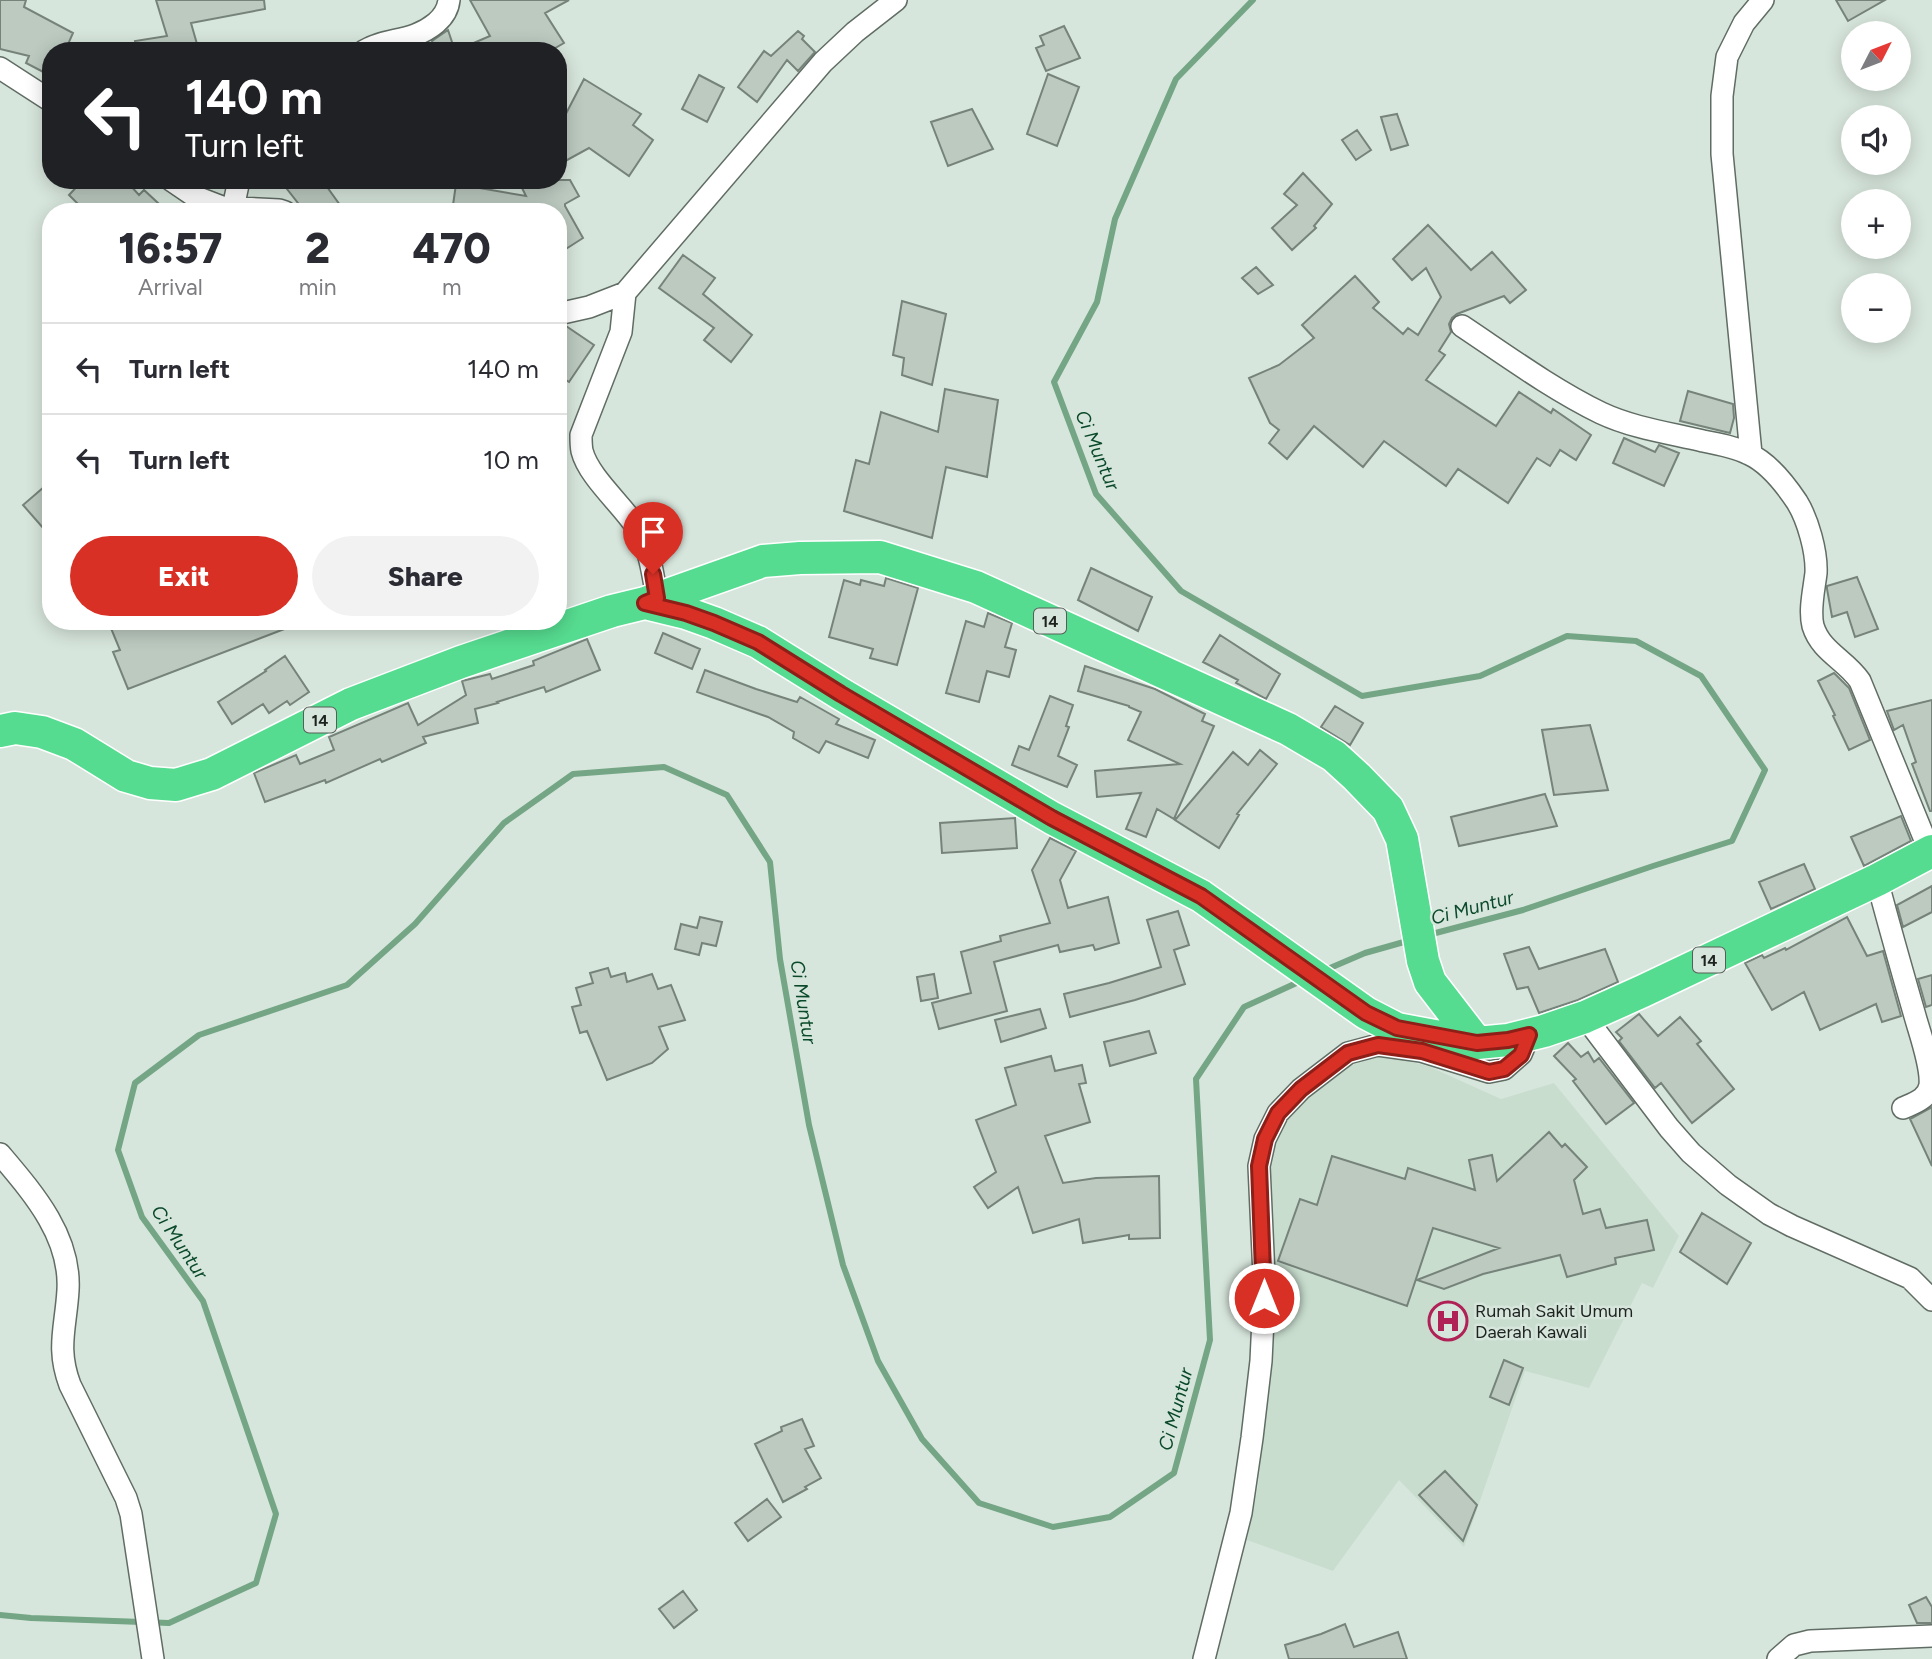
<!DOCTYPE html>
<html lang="en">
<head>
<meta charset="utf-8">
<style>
  body { margin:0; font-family:Figtree,sans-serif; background:#f2f2f3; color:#2b2b33; height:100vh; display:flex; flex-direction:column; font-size:26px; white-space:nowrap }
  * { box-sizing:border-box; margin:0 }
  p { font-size:23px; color:#7c7c81 }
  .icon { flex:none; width:38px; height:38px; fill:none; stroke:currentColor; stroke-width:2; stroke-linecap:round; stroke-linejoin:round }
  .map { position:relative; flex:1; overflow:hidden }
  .sheet { position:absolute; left:42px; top:203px; width:525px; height:427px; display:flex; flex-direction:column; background:#fff; border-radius:28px; box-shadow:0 4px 18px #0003 }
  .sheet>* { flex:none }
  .banner { position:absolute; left:42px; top:42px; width:525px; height:147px; border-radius:28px; box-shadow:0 4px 18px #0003; background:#202124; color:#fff; overflow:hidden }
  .needle { width:46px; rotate:48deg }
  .controls { position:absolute; left:1841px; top:21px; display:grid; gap:14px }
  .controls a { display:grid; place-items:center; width:70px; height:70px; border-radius:50%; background:#fff; box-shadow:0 4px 18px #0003; font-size:35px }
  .pin { position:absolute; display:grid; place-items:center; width:60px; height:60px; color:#fff; margin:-72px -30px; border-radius:50% 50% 50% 0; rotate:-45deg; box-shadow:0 0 7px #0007 }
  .pin .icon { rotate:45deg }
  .me { position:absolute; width:77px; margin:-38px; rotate:0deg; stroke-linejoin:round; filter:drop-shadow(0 0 5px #0008) }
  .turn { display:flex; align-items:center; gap:24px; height:147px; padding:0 28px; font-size:32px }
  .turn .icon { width:91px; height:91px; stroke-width:2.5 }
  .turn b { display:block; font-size:49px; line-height:60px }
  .eta { display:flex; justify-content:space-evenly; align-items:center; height:119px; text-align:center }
  .eta b { font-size:42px; font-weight:800; line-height:49px }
  .button { display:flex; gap:14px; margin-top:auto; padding:14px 28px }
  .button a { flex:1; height:80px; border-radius:42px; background:#d93025; color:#fff; font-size:28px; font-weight:800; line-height:80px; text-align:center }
  .button a+a { background:#f2f2f3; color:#2b2b33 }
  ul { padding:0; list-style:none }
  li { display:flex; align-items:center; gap:21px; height:91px; padding:0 28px; border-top:2px solid #e1e1e2 }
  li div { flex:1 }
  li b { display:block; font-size:26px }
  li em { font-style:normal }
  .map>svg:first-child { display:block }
  .built { fill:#c8ddce }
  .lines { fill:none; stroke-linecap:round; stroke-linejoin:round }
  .stream { stroke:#74a685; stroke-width:6 }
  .building { fill:#bccac0; stroke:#76837a; stroke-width:2 }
  .minor-casing { stroke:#606d64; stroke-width:24 }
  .highway-casing { stroke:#fff; stroke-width:35 }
  .minor { stroke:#fff; stroke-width:21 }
  .highway { stroke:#56dc90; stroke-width:32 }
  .route-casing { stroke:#8d1f18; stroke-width:18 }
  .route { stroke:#d93025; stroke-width:12 }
  .labels { text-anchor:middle; stroke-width:5; stroke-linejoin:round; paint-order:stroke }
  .shield { fill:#d7e6dc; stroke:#565e58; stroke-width:2 }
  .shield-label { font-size:16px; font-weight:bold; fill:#1e2320 }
  .poi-label { font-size:18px; fill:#1e2320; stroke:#d7e6dc; text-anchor:start }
  .water-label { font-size:19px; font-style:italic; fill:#0a4929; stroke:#d7e6dc }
</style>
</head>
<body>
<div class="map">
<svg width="1932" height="1659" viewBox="0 0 1932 1659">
  <rect width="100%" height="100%" fill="#d7e6dc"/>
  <path class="built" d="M1381 1055 1428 1066 1501 1099 1554 1083 1679 1236 1653 1288 1642 1283 1589 1388 1525 1371 1464 1547 1399 1480 1333 1571 1247 1540 1258 1486 1272 1354 1274 1269 1269 1180 1272 1149 1287 1117 1311 1091 1341 1069Z"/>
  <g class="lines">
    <path class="stream" d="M1253 0 1176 79 1115 219 1097 302 1054 382 1096 494 1181 591 1362 696 1480 676 1567 636 1636 641 1701 676 1765 770 1732 841 1653 866 1523 910 1428 935
      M1323 971 1365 953 1411 940
      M0 1615 31 1618 169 1623 256 1583 276 1514 203 1301 142 1217 118 1150 135 1083 199 1035 347 985 415 924 504 823 573 774 664 767 727 795 770 862 780 959 809 1125 843 1265 878 1361 922 1439 979 1503 1053 1527 1110 1517 1174 1473 1210 1340 1196 1079 1244 1007 1303 980"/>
  </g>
  <path class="building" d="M0 0H26L24 7 73 33 65 51H51V76L26 63 29 56 0 49Z
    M156 0H264L265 9 191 23 199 51H136L135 41 167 36Z
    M470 0H569L545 13 564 43 550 51H455L490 36Z
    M1836 0H1885L1848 21Z
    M1064 26 1080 58 1046 71 1036 48 1044 45 1040 36Z
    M448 30 455 51H434L432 41Z
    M798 31 804 36 802 39 815 52 798 71 787 60 757 102 738 87 764 51 771 56Z
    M1048 74 1079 87 1057 146 1027 134Z
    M699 75 724 88 707 122 682 109Z
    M584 79 641 114 633 125 653 140 629 176 589 148 558 165V129Z
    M972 109 993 149 948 166 931 122Z
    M1397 114 1408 145 1391 150 1381 117Z
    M1357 130 1371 150 1356 160 1342 140Z
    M1303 173 1332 204 1314 226 1316 228 1292 250 1272 228 1297 205 1284 194Z
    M83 180H118L126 187 129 184 139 195 144 190 158 203 153 207 157 212H86L69 195Z
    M280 180H322L345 212H305Z
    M518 180H570L579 196 565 204V206L583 238 558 254V212H452L456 184 526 196Z
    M1428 225 1471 270 1492 252 1526 290 1510 303 1504 296 1457 314 1452 318 1449 324 1451 332 1439 351 1445 355 1426 380 1496 426 1519 392 1551 413 1553 409 1591 435 1576 460 1560 450 1550 466 1537 458 1508 503 1458 469 1446 486 1384 441 1363 467 1314 426 1287 459 1269 443 1279 430 1270 423 1249 378 1279 365 1314 338 1302 325 1355 276 1379 302 1373 308 1403 334 1408 328 1418 335 1441 297 1426 268 1412 280 1393 259Z
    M683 255 715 278 703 294 752 335 731 362 704 340 714 328 659 288Z
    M1256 267 1273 285 1258 294 1242 278Z
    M902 301 946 314 932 385 902 375 904 358 893 355Z
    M566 326 594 345 569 382 558 375V327Z
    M945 389 998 400 987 477 946 467 932 538 844 511 856 460 869 464 881 412 938 432Z
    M1688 391 1733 404 1734 418 1730 433 1680 421Z
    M1624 438 1655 452 1659 445 1679 453 1664 486 1613 463Z
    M51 481V537L23 505Z
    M1091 568 1152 597 1138 631 1078 600Z
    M1857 577 1878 629 1855 637 1847 612 1832 617 1827 589V586Z
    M886 578 918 588 897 665 870 658 873 649 829 637 844 580 860 585 861 580 884 586Z
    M988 613 1012 623 1005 647 1016 650 1009 677 987 671 979 702 946 693 966 621 984 627Z
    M108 621H300V623L128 689 113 652 120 650Z
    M663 633 700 649 692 669 655 653Z
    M1220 635 1280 674 1266 699 1236 683 1238 680 1203 662Z
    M587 639 600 670 546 692 544 687 497 702 498 703 475 709 478 723 423 737 426 743 382 762 380 759 326 783 325 780 265 802 254 773 296 755 300 764 334 750 329 737 408 703 418 725 466 695 462 681 490 674 492 679 534 665 533 661Z
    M285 656 309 692 290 705 287 701 269 713 263 704 232 724 218 702 266 671 265 670Z
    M1085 666 1155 689 1205 714 1202 721 1214 726 1174 819 1157 809 1146 837 1126 829 1141 793 1097 797 1095 771 1180 764 1128 740 1141 712 1129 707V706L1078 691Z
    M705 670 756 689 797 702 800 697 839 719 836 724 875 740 868 758 826 741 819 753 793 738 794 732 768 717 697 692Z
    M1834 673 1849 688 1870 740 1849 750 1833 716 1835 715 1818 681Z
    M1050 696 1073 705 1066 726 1069 727 1058 756 1077 765 1067 787 1012 765 1019 746 1029 750Z
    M1932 700V811H1930L1912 764 1916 762 1903 725 1894 730 1887 711Z
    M1335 706 1363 723 1350 745 1321 727Z
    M1590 725 1608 790 1554 795 1542 730Z
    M1260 750 1277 764 1237 814 1239 815 1219 848 1175 820 1233 752 1248 765Z
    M1545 794 1557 826 1459 846 1451 817Z
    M1901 816 1911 841 1864 866 1851 837Z
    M1015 818 1017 848 942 853 940 823Z
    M1050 838 1076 851 1060 880 1068 908 1108 897 1119 943 1095 950 1093 945 1060 952 1058 945 994 962 1007 1011 939 1029 932 1003 971 993 961 952 1001 941 1000 936 1050 923 1032 870Z
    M1804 864 1815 889 1771 909 1759 882Z
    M1932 886V912L1903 927 1897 905Z
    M1178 911 1189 945 1174 950 1185 984 1135 1000 1070 1017 1064 994 1109 983 1161 967 1147 920Z
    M700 917 722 922 716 946 702 943 699 955 675 949 681 924 697 928Z
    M1847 917 1867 956 1883 951 1901 1016 1882 1022 1876 1004 1820 1030 1804 992 1772 1010 1745 963 1762 955 1764 958 1785 948 1786 950Z
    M1529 947 1539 969 1605 949 1618 982 1578 1000 1539 1013 1528 987 1517 989 1504 954Z
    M608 968 611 977 625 973 627 982 652 974 658 989 671 985 685 1020 659 1027 668 1049 652 1063 607 1080 587 1031 580 1033 572 1007 581 1005 576 988 593 983 590 973Z
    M934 974 938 998 921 1001 917 977Z
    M1932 975V1005L1926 1007 1918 979Z
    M1040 1009 1046 1028 1001 1042 995 1020Z
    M1639 1014 1658 1036 1680 1017 1701 1041 1697 1044 1734 1089 1692 1123 1661 1083 1655 1088 1619 1041 1622 1038 1616 1032Z
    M1149 1031 1156 1053 1110 1066 1104 1042Z
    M1568 1043 1581 1057 1588 1052 1594 1062 1599 1058 1634 1103 1606 1124 1573 1081 1576 1079 1554 1056Z
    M1051 1056 1055 1071 1082 1065 1086 1083 1079 1084 1090 1122 1045 1136 1063 1183 1096 1178 1159 1176 1160 1238 1129 1239V1235L1083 1243 1079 1219 1033 1233 1018 1187 988 1208 974 1187 996 1172 976 1120 1016 1105 1005 1068Z
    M1932 1107V1166L1910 1119Z
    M1549 1132 1562 1147 1565 1144 1587 1167 1574 1180 1583 1214 1600 1209 1606 1228 1647 1220 1654 1250 1615 1258 1616 1264 1567 1277 1560 1255 1483 1274 1444 1289 1417 1280 1499 1248 1433 1228 1407 1306 1278 1261 1300 1199 1317 1205 1332 1156 1405 1179 1408 1168 1475 1190 1469 1160 1492 1155 1497 1181Z
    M1702 1213 1751 1243 1727 1284 1680 1252Z
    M1504 1360 1523 1368 1509 1405 1490 1397Z
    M802 1419 814 1446 805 1449 821 1478 805 1487 807 1489 783 1502 755 1444 782 1431 781 1427Z
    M1445 1471 1477 1505 1463 1541 1419 1495Z
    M767 1499 781 1517 748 1541 735 1523Z
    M683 1591 697 1610 674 1628 659 1609Z
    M1926 1597 1932 1607V1623H1917L1909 1605Z
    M1345 1624 1354 1647 1398 1632 1407 1659H1289L1285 1645 1321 1634Z"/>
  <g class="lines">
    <defs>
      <path id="minor" d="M364 51C387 37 412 43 436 23 443 17 448 10 449 0
        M0 68 51 101
        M171 180 196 197 222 207 279 210 285 212
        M233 208 239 180
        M625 293 823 62 855 32 896 0
        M558 314 589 307 625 293 621 332 581 435C581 441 581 446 582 451 589 478 624 506 639 531 650 551 653 575 657 598
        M1462 326C1507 356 1552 389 1601 413 1633 428 1669 433 1703 441 1719 444 1735 447 1749 454 1769 463 1785 484 1797 502 1808 520 1817 552 1816 573 1814 590 1809 610 1813 626 1821 652 1846 660 1860 681L1930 852
        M1751 454 1722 154V96L1727 57 1744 23 1763 0
        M1877 880C1889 925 1902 971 1915 1016 1920 1034 1932 1067 1930 1085 1928 1099 1914 1103 1903 1108
        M1585 1017 1669 1128 1691 1153 1728 1185 1769 1214 1792 1226 1910 1278 1932 1300
        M0 1154C33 1193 71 1236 68 1290 66 1327 56 1348 70 1385L126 1498 131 1514 153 1659
        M1204 1659 1241 1513 1252 1438 1261 1361 1263 1319 1264 1276 1259 1166 1265 1139 1278 1113 1301 1089 1348 1053 1378 1045 1421 1051 1489 1072 1504 1069 1521 1054 1529 1035
        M1778 1659 1794 1645 1810 1641 1932 1636"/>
      <path id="highway" d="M645 603 686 613 714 623 758 642 841 694 1052 818 1201 896 1366 1013 1397 1029 1456 1040 1477 1043 1508 1040 1544 1031 1585 1017 1643 991 1877 880 1932 851
        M0 731 15 728 42 732 74 744 126 776 150 783 176 785 212 774 351 704 461 662 612 611 645 603 763 561 800 558 880 557 976 587 1288 729 1334 756 1357 777 1388 809 1402 839 1423 961 1430 982 1477 1043"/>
    </defs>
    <use href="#minor" class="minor-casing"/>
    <use href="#highway" class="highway-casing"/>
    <use href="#minor" class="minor"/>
    <use href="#highway" class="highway"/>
  </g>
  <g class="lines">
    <defs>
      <path id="route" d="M653 574 657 598 645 603 686 613 714 623 758 642 841 694 1052 818 1201 896 1366 1013 1397 1028 1477 1043 1508 1040 1529 1035 1521 1055 1504 1069 1489 1072 1422 1051 1378 1045 1348 1053 1301 1089 1278 1113 1265 1139 1259 1166 1264 1298"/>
    </defs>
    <use href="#route" class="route-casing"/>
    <use href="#route" class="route"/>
  </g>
  <defs>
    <symbol id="hospital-ring" viewBox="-11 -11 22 22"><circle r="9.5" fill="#d7e6dc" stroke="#b02156" stroke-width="1.5"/><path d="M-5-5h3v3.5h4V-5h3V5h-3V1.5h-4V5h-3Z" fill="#b02156"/></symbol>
  </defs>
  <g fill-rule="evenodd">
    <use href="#hospital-ring" x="1426" y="1299" width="44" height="44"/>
  </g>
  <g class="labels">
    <g class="shield">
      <rect x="1034" y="608.5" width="32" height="25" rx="5"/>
      <rect x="304" y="707.5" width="32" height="25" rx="5"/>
      <rect x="1693" y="947.5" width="32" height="25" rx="5"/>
    </g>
    <g class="shield-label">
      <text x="1050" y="627">14</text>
      <text x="320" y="726">14</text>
      <text x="1709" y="966">14</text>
    </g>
    <g class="poi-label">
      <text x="1475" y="1317">Rumah Sakit Umum<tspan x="1475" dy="21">Daerah Kawali</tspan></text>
    </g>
    <g class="water-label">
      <text transform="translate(1098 450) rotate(67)" y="7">Ci Muntur</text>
      <text transform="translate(1472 907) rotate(-15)" y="7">Ci Muntur</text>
      <text transform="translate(804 1002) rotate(81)" y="7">Ci Muntur</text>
      <text transform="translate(180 1242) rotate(56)" y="7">Ci Muntur</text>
      <text transform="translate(1175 1409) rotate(-75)" y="7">Ci Muntur</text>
    </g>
  </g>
</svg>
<div class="controls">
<a><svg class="needle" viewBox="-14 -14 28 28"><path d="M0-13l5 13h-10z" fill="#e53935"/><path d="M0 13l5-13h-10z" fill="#7c7c81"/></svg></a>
<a><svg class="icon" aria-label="sound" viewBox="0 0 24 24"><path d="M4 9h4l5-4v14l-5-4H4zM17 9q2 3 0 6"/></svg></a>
<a>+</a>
<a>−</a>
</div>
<div class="pin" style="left:653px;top:574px;background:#d93025"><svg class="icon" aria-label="arrive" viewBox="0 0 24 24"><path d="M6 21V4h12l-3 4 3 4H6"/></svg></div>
<svg class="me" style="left:1264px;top:1298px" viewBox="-20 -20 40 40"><circle r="17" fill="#d93025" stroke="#fff" stroke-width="3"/><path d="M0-11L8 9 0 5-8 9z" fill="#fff"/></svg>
<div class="banner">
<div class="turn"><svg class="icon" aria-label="left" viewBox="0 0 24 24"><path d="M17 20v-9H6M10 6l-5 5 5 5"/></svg><div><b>140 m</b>Turn left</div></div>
</div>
<section class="sheet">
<div class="eta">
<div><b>16:57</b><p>Arrival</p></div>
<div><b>2</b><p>min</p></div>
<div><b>470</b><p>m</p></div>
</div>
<ul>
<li><svg class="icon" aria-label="left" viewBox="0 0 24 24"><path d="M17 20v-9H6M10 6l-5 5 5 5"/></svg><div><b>Turn left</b></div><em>140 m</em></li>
<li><svg class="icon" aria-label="left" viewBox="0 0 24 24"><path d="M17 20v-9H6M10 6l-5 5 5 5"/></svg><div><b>Turn left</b></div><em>10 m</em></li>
</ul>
<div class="button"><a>Exit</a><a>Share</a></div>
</section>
</div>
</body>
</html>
